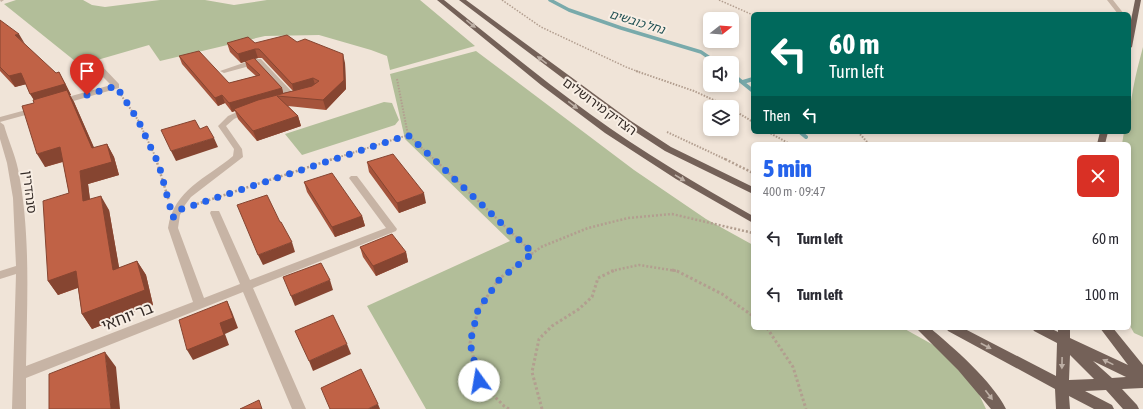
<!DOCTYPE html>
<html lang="en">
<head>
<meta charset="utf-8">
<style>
  body { margin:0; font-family:"Asap Condensed","Noto Sans Hebrew",sans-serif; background:#f2f2f3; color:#2b2b33; height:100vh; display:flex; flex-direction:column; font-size:15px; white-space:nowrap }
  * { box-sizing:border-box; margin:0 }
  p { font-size:13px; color:#7c7c81 }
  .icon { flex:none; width:22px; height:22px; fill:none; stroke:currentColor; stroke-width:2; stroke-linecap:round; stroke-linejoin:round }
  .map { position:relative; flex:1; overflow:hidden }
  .details { position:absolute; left:751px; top:142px; width:380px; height:188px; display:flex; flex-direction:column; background:#fff; border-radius:6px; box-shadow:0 2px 6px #0003 }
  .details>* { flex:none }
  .guide { position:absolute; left:751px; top:12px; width:380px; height:122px; border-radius:6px; box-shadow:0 2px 6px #0003; background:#00695c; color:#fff; overflow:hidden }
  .needle { width:26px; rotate:73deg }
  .fabs { position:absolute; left:703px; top:12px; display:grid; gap:8px }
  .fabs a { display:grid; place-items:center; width:36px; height:36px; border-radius:6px; background:#fff; box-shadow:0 2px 6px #0003; font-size:20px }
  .pin { position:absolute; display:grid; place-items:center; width:34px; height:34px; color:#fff; margin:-41px -17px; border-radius:50% 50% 50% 0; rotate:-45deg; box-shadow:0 0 4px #0007 }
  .pin .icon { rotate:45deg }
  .me { position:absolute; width:44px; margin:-22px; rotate:347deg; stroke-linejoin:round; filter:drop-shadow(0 0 3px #0008) }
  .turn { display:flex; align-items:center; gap:14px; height:84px; padding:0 12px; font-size:18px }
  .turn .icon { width:52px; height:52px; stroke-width:2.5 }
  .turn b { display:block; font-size:28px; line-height:34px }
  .then { display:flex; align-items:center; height:38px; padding:0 12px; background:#0003; gap:8px; font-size:15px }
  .round { display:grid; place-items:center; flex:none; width:42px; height:42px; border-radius:6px; background:#f2f2f3 }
  .overview { display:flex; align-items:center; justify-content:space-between; height:68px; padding:0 12px }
  h1 { font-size:24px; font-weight:800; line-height:30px; color:#2563eb }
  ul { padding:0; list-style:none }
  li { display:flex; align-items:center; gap:12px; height:56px; padding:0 12px }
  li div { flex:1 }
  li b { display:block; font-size:15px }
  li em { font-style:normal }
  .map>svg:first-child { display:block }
  .green { fill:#b2be99 }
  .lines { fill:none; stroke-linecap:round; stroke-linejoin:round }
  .stream-far1 { stroke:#79aaab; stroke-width:3.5 }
  .stream { stroke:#79aaab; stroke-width:4 }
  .path-far3 { stroke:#b29e8f; stroke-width:1.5; stroke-dasharray:1.5 1.5; stroke-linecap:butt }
  .path-far2 { stroke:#b29e8f; stroke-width:2; stroke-dasharray:1.5 1.5; stroke-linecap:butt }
  .path-far1 { stroke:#b29e8f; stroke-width:2.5; stroke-dasharray:2 2; stroke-linecap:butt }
  .path { stroke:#b29e8f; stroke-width:3; stroke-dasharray:2.5 2.5; stroke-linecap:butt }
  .minor { fill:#c7b4a5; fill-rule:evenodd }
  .major { fill:#746158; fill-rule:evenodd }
  .wall { fill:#a5543c; fill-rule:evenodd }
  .shaded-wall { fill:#864531 }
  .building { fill:#c06246; stroke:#864531 }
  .oneway { fill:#bdafa5 }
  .route { stroke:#2563eb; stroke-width:7; stroke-dasharray:0 12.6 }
  .labels { text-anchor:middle; stroke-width:4; stroke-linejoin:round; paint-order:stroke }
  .far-water-label { font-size:12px; font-style:italic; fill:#1e4f52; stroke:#f8eee4 }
  .street-label { font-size:13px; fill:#332a26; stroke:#f8eee4 }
  .near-street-label { font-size:16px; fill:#332a26; stroke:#f8eee4 }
</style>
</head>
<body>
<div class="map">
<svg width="1143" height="409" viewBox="0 0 1143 409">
  <rect width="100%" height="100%" fill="#f0e4d8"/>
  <path class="green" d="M16 0H83L92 5 105 7 160 0H205L234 5 267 0H420L475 46 390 70 387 56 371 50 319 35 265 36 160 61 149 45 80 65 4 4Z
    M1143 47V337L1134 333 1129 324V144H1122L1124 132H1129C1129 101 1135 77 1143 47Z
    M476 51 634 170 706 219 753 245V328H903L937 347 977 390 986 409H426L367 306 510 241 405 139 390 74Z
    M384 102 392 103 399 120 395 125 302 155 285 134Z"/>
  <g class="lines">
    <path class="stream-far1" d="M550 0 569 10 621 28 701 52 717 63"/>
    <path class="stream" d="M732 74 753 91
      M743 82 753 79
      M800 132 806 137"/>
    <path class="path-far3" d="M502 0 541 27 626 67 639 72
      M719 0 753 15"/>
    <path class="path-far2" d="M636 71 694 91 729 107
      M397 79 408 135 435 160
      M121 95 138 120 157 160
      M732 109 753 122
      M667 132 727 160
      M768 132 790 144
      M858 132 869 144
      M330 160 408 135"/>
    <path class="path-far1" d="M156 159 169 201
      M434 159 533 253
      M725 159 753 173
      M197 204 333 159
      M509 271 541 247 588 228 628 218 672 214 753 233
      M611 271 639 265 677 271"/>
    <path class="path" d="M672 270 677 271 722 294 753 316
      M767 328 793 367 806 409
      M509 409 504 406 479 381 470 343 478 310 499 279 510 270
      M542 409 532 372 539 339 552 326 579 309 592 297 598 278 615 270"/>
    <path class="minor" d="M0 0H4L1 2Z
      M1107 0H1113L1124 14H1118Z
      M255 59H261L296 96V100H290L257 64 224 73 220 71Z
      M94 64H100L119 84V88L63 104H57V100L111 85 94 68Z
      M37 107H40V111L0 122V117Z
      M246 108H249L253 110 234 119 226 126 242 149 243 157 191 197 185 205 180 215 178 228 204 298 240 284 210 213 211 211H219L220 213 250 280 386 228 349 178 351 176H357L397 229 396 231 253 288 306 409H292L243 292 26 378V409H12L16 274 0 279V271L16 266 13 198 7 163 0 139V122L4 125C8 140 15 154 18 169 31 234 27 301 26 366L193 302 168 228C174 189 206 179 233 156L234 149 218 126 228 116Z"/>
    <path class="major" d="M437 0H444C492 38 540 78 590 114 642 152 697 184 753 216V223L676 179 605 133 541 85Z
      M459 0H466L631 121 671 147 753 187V194L665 151 625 125Z
      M1135 0H1141L1132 47 1129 49V30Z
      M1100 132H1108L1105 144H1097Z
      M916 328H930C953 347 993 382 1006 409H991L958 370Z
      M946 328H963L1056 376 1057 343 1034 331 1032 328H1050L1058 332V328H1070V338L1128 365 1100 328H1113L1143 365V388L1122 389 1137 405 1139 409H1123L1106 390 1085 391 1112 405 1114 409H1094L1069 396 1070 409H1056L1055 389 948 331ZM1070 355 1094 379 1069 380ZM1093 361 1126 377 1112 378Z"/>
  </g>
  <path class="wall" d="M0 20 65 83 71 95H70L74 102 94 148 107 144 114 157 119 175 88 184 90 200 109 210 119 268 137 261 146 275 153 305 92 329 82 314 78 288 58 295 48 281 69 193 63 162 45 167 34 100 26 84 15 87 0 71Z
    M297 42 345 63 346 89 326 110 288 106 298 116 301 126 257 141 238 119 235 111 232 112 225 103 218 106 182 64 179 56 229 83 256 76 247 68 245 61 241 63 230 52 227 43H255ZM258 58H262L293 91 283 93 282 88 254 59Z
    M367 162 426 203 399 213 369 172Z
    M304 182 362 216 365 226 335 237 307 192Z
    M360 247 406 252 408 262 376 276 363 257Z"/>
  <path class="shaded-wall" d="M19 34 25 44 15 35Z
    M255 49 258 58 241 63 238 54Z
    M343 54 345 63 346 89 326 110 323 100Z
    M59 72 65 83 71 95H70L74 102 100 161 37 105 30 94Z
    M21 73 27 84 15 87 9 76Z
    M313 78 316 88 294 93 292 84Z
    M282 88 284 96H277L234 109 235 111 232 112 229 103Z
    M222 95 225 103 218 106 215 98Z
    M298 116 301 126 257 141 253 131Z
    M214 138 218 147 176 161 171 151Z
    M107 144 114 157 119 175 88 184 92 215 83 201 80 171Z
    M60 147 68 160 45 167 37 154Z
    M424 193 426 203 399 213 397 203Z
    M101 196 109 210 122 284 113 270Z
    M362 216 365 226 335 237 332 227Z
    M292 242 295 252 263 265 258 255Z
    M406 252 408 262 376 276 373 266Z
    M137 261 146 275 153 305 92 329 82 314Z
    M76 271 85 285 58 295 48 281Z
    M330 280 333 290 295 306 291 296Z
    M227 301 232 312 238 328 225 334 229 345 193 360 187 350 220 323Z
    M347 344 351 354 313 371 309 361Z
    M105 352 116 367 120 409H111Z
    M378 404 380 409H368Z"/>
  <path class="building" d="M0 20 19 34 15 35 56 73 59 72 65 84 30 94 21 73 9 76 0 67Z
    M287 35 297 42 305 39 343 54 344 80 323 100 277 96 298 116 253 131 234 109 258 100 312 86 319 81 313 78 292 84 259 49H255L238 54 227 43 248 37 255 43Z
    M199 51 229 83 260 75 245 61 254 58 282 88 229 103 222 95 215 98 179 56Z
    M67 90 92 148 107 144 112 162 80 171 83 201 101 196 113 270 137 261 145 290 82 314 76 271 48 281 43 201 69 193 60 147 37 154 22 106 34 103 33 100Z
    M195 120 200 129 207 126 214 138 171 151 161 130Z
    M393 154 424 193 397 203 367 162Z
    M332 173 362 216 332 227 304 182Z
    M267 195 280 222H281L292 242 258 255 237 205Z
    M392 234 406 252 373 266 360 247Z
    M321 263 330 280 291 296 283 277Z
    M227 301 233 318 220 323 224 335 187 350 179 320Z
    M333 315 347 344 309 361 295 331Z
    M105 352 111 409H49V374Z
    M361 369 378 404 368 409H330L321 388Z
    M259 400 262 409H240Z"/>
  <defs><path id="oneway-solid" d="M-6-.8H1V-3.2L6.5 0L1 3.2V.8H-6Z"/></defs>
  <g class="oneway">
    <use href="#oneway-solid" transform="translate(471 24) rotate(39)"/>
    <use href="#oneway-solid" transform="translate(542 60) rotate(-143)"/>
    <use href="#oneway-solid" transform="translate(573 105) rotate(37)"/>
    <use href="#oneway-solid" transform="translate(680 178) rotate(31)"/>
    <use href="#oneway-solid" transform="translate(986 346) rotate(28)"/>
    <use href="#oneway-solid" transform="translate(1108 362) rotate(-154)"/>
    <use href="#oneway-solid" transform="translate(1062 363) rotate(91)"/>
    <use href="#oneway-solid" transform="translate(989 395) rotate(53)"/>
  </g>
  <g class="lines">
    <path class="route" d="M87 95 116 86 138 120 159 165 173 218 176 211 408 135 533 253 499 280 478 310 470 343 479 381"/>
  </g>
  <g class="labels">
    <g class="far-water-label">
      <text transform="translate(637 22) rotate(17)" y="4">נחל כובשים</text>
    </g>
    <g class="street-label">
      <text transform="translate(600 106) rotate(36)" y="5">הצדיק מירושלים</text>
      <text transform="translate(30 192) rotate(83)" y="5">סנהדרין</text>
    </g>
    <g class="near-street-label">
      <text transform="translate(127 316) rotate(-21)" y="6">בר יוחאי</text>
    </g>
  </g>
</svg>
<div class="fabs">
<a><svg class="needle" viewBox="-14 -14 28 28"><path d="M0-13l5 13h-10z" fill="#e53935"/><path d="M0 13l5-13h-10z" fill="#7c7c81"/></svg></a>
<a><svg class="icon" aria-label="sound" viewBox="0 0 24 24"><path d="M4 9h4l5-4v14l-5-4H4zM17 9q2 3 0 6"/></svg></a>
<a><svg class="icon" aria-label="layers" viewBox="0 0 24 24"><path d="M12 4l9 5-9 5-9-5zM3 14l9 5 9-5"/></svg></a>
</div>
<div class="pin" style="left:87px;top:95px;background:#d93025"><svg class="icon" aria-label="arrive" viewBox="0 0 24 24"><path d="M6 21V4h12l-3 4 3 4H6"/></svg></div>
<svg class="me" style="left:479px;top:381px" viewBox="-20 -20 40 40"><circle r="19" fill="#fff"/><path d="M0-13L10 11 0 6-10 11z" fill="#2563eb"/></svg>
<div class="guide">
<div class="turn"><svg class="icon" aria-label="left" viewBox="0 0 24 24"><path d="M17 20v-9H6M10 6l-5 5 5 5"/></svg><div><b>60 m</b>Turn left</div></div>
<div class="then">Then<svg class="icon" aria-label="left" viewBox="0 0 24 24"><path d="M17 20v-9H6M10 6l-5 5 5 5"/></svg></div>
</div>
<section class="details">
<div class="overview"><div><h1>5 min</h1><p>400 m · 09:47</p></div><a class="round" style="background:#d93025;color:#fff"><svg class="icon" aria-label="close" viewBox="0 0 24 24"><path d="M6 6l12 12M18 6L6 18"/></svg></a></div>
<ul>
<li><svg class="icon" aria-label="left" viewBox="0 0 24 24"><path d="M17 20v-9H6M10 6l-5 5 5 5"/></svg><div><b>Turn left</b></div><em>60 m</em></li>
<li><svg class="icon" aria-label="left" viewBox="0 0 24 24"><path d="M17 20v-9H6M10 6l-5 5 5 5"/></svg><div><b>Turn left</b></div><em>100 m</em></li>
</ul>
</section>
</div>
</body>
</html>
